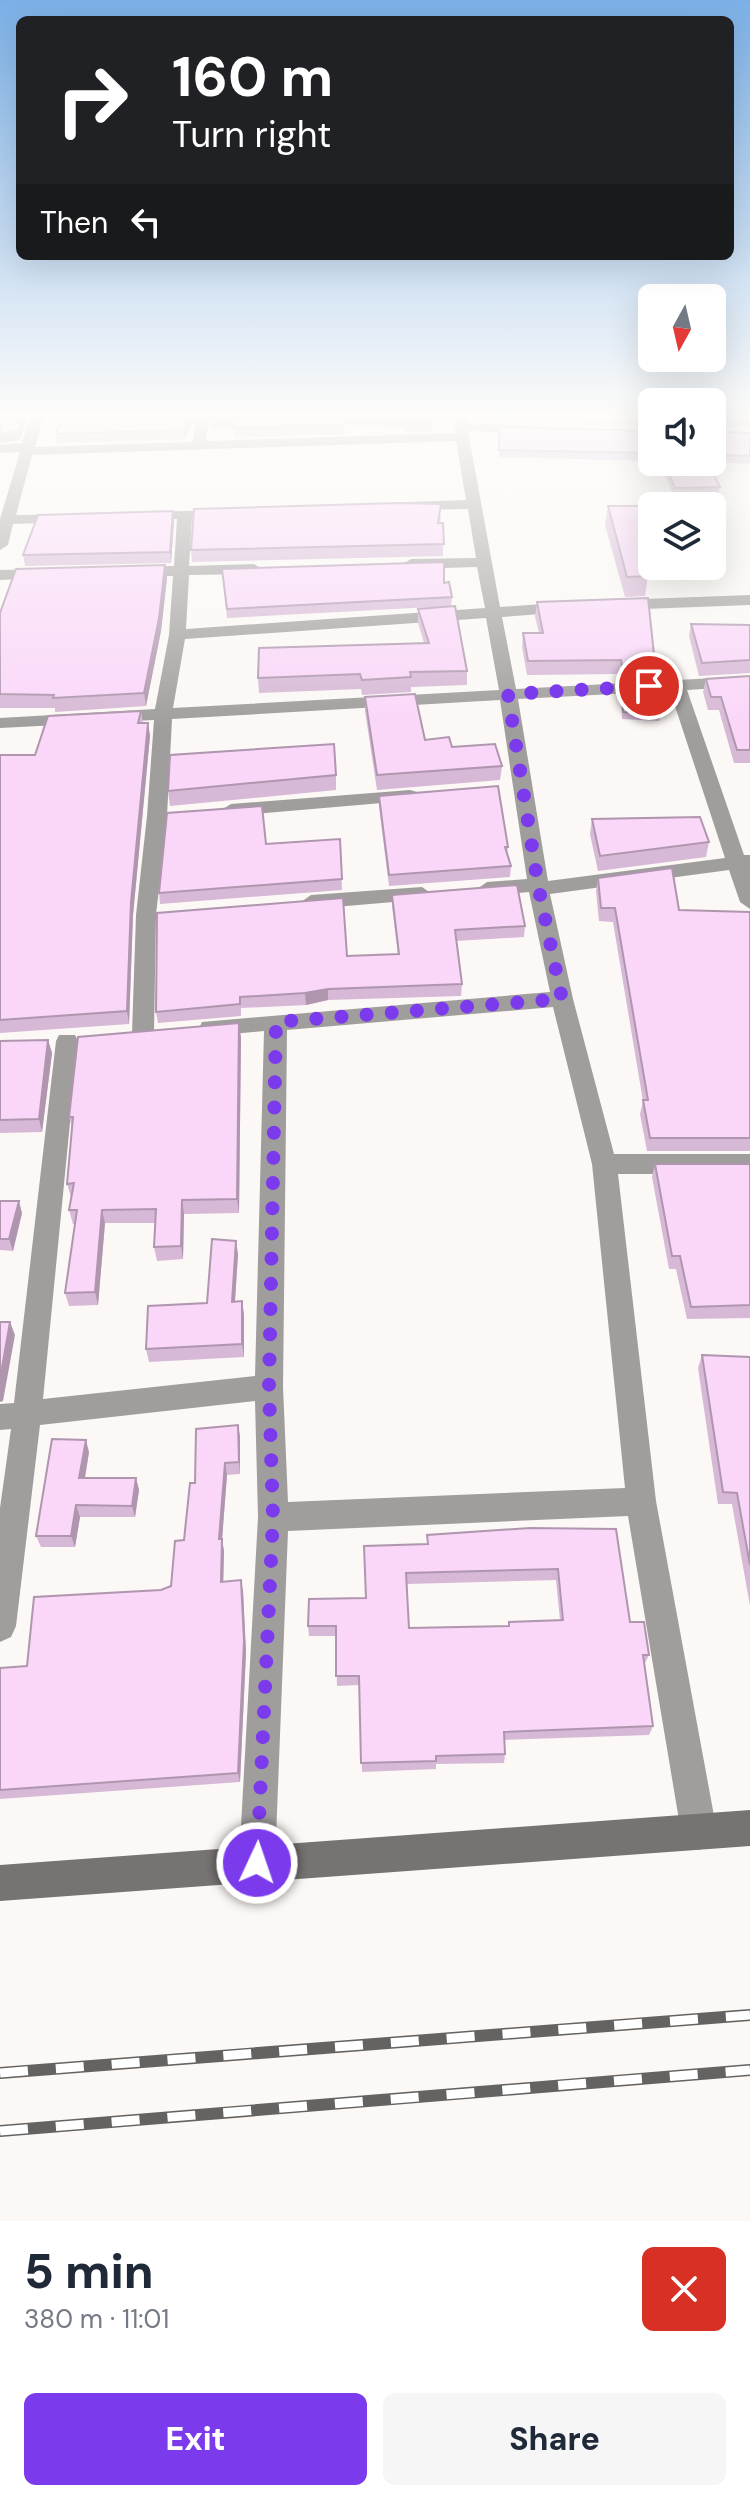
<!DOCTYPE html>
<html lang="en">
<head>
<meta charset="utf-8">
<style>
  body { margin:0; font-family:"DM Sans",sans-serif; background:#f6f6f7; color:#1f2937; height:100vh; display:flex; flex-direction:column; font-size:30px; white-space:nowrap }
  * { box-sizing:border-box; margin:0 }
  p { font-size:26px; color:#747a83 }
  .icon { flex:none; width:44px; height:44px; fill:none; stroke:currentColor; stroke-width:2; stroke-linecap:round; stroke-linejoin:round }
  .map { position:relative; height:2221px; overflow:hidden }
  .side { display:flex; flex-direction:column; background:#fff; flex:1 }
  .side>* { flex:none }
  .top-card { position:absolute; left:16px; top:16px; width:718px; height:244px; border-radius:12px; box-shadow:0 8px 32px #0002; background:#202124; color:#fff; overflow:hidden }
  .needle { width:52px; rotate:188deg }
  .tools { position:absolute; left:638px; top:284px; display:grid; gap:16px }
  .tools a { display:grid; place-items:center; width:88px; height:88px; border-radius:12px; background:#fff; box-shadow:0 8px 32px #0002; font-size:40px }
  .pin { position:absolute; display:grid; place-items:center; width:68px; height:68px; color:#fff; margin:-34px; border:4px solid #fff; border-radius:50%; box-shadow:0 2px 8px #0007 }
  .me { position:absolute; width:88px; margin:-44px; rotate:3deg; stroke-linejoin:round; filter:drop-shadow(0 0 6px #0008) }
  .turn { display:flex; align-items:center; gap:28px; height:168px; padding:0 24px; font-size:36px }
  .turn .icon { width:104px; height:104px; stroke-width:2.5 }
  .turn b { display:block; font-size:56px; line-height:68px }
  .then { display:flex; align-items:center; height:76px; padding:0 24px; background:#0003; gap:16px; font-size:30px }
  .round { display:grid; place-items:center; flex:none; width:84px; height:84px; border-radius:12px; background:#f6f6f7 }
  .head { display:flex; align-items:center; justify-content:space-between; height:136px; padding:0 24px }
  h1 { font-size:48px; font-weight:800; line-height:60px }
  .cta { display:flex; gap:16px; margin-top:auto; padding:16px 24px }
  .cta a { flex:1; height:92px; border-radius:12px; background:#7c3aed; color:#fff; font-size:32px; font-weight:800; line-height:92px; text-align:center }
  .cta a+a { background:#f6f6f7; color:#1f2937 }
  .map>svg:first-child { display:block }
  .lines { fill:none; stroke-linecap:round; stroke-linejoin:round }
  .street { fill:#a09e9d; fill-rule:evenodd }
  .secondary { fill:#767372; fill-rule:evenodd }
  .rail-casing { stroke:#646361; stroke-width:12 }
  .rail { stroke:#fff; stroke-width:9; stroke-dasharray:28; stroke-linecap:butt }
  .wall { fill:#d7b8d6; fill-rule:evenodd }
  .shaded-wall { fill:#af96ae }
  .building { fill:#fad6f9; stroke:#af96ae; stroke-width:2; fill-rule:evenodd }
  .route { stroke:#7c3aed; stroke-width:14; stroke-dasharray:0 25.2 }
</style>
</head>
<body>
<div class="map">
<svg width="750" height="2221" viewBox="0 0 750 2221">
  <rect width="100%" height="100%" fill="#fbf8f5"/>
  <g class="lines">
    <path class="street" d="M30 418H43L35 447 193 442 196 418H209L206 441 455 433V418H467L468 423 535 426 537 429 530 433 468 431 500 607 568 602 576 607 568 612 502 617 516 689 750 676V686L687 690 744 855H750V909L740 902 729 870 550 894 573 999 614 1154H750V1174H618L656 1501 717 1832 711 1844 699 1850 687 1844 681 1832 628 1516 288 1531 275 1863 270 1876 257 1881 244 1876 239 1863 258 1517 255 1401 40 1425 16 1626 11 1637 0 1642V1508L11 1429 0 1430V1404L14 1403 56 1041 59 1035H75L78 1041 43 1399 255 1376 264 1031 210 1036 202 1034 199 1028 202 1022 550 992 529 892 487 896 477 889 487 882 527 879 500 700 172 719 167 816 156 915 154 1033 151 1039H135L132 1033 136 915 147 816 154 720 0 728V718L155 709 169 635 173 576 135 577 127 572 135 567 174 566 177 519H141L134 515 136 512 229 510 231 513 224 517 192 518 189 566 254 564 262 569 254 574 189 575 186 629 485 608 477 567 411 569 403 564 411 559 476 558 468 509 408 510 401 506 408 502 466 500 456 441 32 455 16 515 68 514 75 518 68 522 13 524 8 545 0 550V519L20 452 0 453V445L22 443ZM486 618 499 690 173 708 185 639ZM670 691 725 858 548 881 518 699ZM553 1007 592 1164 625 1488 288 1502 283 1387 287 1030Z
      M46 569 54 574 52 577 0 580V570Z
      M750 595V605L617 610 609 605 617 600Z
      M410 790 417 792 420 796 417 800 231 816 221 810 231 804Z
      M422 887 432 894 429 899 311 909 301 902 311 895Z"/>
    <path class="secondary" d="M750 1810V1846L0 1901V1865Z"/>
    <defs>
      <path id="rail" d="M0 2073 750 2015
        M0 2131 750 2070"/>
    </defs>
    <use href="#rail" class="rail-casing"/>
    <use href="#rail" class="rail"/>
  </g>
  <path class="wall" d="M195 418 185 439 57 443 56 434Z
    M210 418H432L433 431 406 432 405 428 344 425 343 434 234 437V429H211Z
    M499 418H652V425L499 421Z
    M712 418H750V427L712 426Z
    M499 427 652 431V461L499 457Z
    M712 431 750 433V464L708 462 720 487 718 495 674 496 659 462H712Z
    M608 506 648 576 645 596 625 597 605 525Z
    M441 516 440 523H443V556L192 562 191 550Z
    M174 522 171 563 25 566 23 555Z
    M165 565 167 578 161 631 146 706 55 712V708H0V613Z
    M222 569 444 583 452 597 451 606 227 618Z
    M537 602 655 664 653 678 619 680V674L527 675 522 647 523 633H539L535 617Z
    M418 609 467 671V685L411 687V692L362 695 361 689 259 693 258 678 424 643 418 623Z
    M691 624 750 625V673L699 676 689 636Z
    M750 676V763H734L719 710H708L703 692 706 679Z
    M622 689 661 713 659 721 622 719 621 697Z
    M365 697 425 740 452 747 502 766 500 780 377 790 365 711Z
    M141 711 143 723H148L150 736 133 915 129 1024 0 1033V755H35Z
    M336 775V790L170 806 168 791Z
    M379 796 508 847 507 854 511 866 510 877 389 886 379 807Z
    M592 819 709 842 706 857 598 871 590 834Z
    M340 839 342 890 160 904 159 893 266 844Z
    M598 878 679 910 750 912V1151H647L640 1114 643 1101 613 922 599 921 596 891Z
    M392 895 525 926 524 937 456 941 462 984 461 996 328 1000 306 1005 241 1008V1016L158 1023 156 1012 347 956 398 955 392 906Z
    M241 1037 239 1213 184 1214 183 1259 157 1261 154 1247 155 1223H105L98 1305 69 1306 65 1293 75 1224H73L69 1210 71 1197 67 1184 72 1127 69 1117Z
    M48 1040 52 1053 42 1132 0 1133V1041Z
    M655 1164H750V1318L687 1319 676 1269H669L652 1177Z
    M0 1201 22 1213 13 1251 0 1250Z
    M238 1254 235 1302 244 1314V1357L149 1362 146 1349 207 1303Z
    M702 1355 750 1357V1606L732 1504H718L698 1368Z
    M238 1425 240 1437V1474L227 1475 222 1540 224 1551 223 1582 243 1591 246 1652 240 1782 0 1799V1668L27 1666 161 1590 171 1586 184 1540 195 1483Z
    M89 1452 85 1478H136L139 1490 135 1517H80L75 1547H41L36 1536Z
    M530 1528 630 1622 649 1655 644 1665 653 1726 649 1735 504 1740 505 1754 504 1763 436 1764V1769L362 1772 359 1685 337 1686 336 1636H309L308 1626 365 1598 427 1544V1535ZM556 1580 560 1620 509 1622 508 1626 409 1628 407 1584Z"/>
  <path class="shaded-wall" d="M23 418H27L20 440 0 443V434Z
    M190 418H195L185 439 184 430Z
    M173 511 174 522 171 563 170 552Z
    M165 565 167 578 161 631 146 706 144 693Z
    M148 723 150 736 133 915 129 1024 127 1011 131 902Z
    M328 989V1000L306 1005 305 993Z
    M239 1023 241 1037 239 1213 237 1199Z
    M48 1040 52 1053 42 1132 39 1119Z
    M182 1200 184 1214 183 1259 181 1246Z
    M19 1201 22 1213 13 1251 9 1239Z
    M102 1210 105 1223 98 1305 95 1292Z
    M236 1241 238 1254 234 1315 232 1302Z
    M242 1301 244 1314V1357L242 1344Z
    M10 1322 15 1335 3 1401 0 1402V1379Z
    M238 1425 240 1437V1474L239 1462Z
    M86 1440 89 1452 83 1489 79 1478Z
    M225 1463 227 1475 222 1540 224 1551 223 1593 221 1582 219 1539Z
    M136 1478 139 1490 135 1517 132 1506Z
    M76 1505 80 1517 75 1547 71 1536Z
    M241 1580 243 1591 246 1652 240 1782 238 1773Z"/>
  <path class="building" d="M0 418H23L18 431 0 434Z
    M61 418H190L184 430 56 434Z
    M210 418H343V425L234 428V420H210Z
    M363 418H432L433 422 406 423V419Z
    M499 427 652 431V453L499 450Z
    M712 431 750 433V456L712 455Z
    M664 462H707L720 487 675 488Z
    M399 503 441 504 438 523H443L444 544 191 550 194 509Z
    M608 506H640L648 576 627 577Z
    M173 511 170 552 23 555 38 515Z
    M444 562V583L449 582 452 597 227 609 222 569Z
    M165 565 159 618 144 693 53 698 54 695 0 694V613L16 569Z
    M648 598 655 664 622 666 621 660 528 661 523 633H543L537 602Z
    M455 606 467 671 410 672 411 677 362 680 360 674 258 678 259 648 429 643 418 609Z
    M691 624 750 625V660L702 663Z
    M750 676V750H737L721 697H711L706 679Z
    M656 687 661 713 623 712 622 689Z
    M415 694 425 740 449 737 452 747 495 744 502 766 377 775 365 697Z
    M141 711 138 723H148L131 902 127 1011 0 1020V755H35L48 716Z
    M334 744 336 775 168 791 170 755Z
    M498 786 508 847H505L511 866 389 875 379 796Z
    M262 806 266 844 340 839 342 879 159 893 167 813Z
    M700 817 709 842 600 856 592 819Z
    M672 868 679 910 750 912V1138H650L643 1100H648L615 908H601L598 878Z
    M517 885 525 926 455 930 462 984 328 989 305 993 240 997V1004L156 1012 157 913 343 898 347 956 399 954 392 895Z
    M239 1023 237 1199 182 1200 181 1246 154 1247 156 1209 102 1210 95 1292 65 1293 77 1210H69L74 1183 67 1184 73 1117H69L78 1037Z
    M48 1040 39 1119 0 1120V1041Z
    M655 1164H750V1305L691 1307 680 1256H672Z
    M0 1201H19L9 1239H0Z
    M212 1239 236 1241 232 1302 242 1301V1344L146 1349 148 1306 207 1303Z
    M0 1322H10L0 1379Z
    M702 1355 750 1357V1565L737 1493 723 1492Z
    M238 1425 239 1462 225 1463 219 1539H222L221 1582 241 1580 244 1641 238 1773 0 1790V1668L27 1666 34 1597 161 1590 171 1586 175 1541 184 1540 190 1483H195L196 1429Z
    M52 1439 86 1440 79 1478H136L132 1506 76 1505 71 1536H36Z
    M530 1528 616 1529 630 1622H644L649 1655H643L653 1726 504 1732 505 1754 436 1756V1761L361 1763 359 1676H336V1626H308L309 1599 366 1598 364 1546 428 1544 427 1535ZM558 1569 563 1620 509 1622V1626L409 1628 406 1573Z"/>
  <linearGradient id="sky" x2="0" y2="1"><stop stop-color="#7bb0e7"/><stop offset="0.57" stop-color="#fdfcfa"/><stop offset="1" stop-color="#fdfcfa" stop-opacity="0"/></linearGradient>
  <rect width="750" height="728" fill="url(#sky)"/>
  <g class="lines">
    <path class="route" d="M257 1863 273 1517 269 1387 276 1022 562 999 538 885 508 694 649 686"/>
  </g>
</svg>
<div class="tools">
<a><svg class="needle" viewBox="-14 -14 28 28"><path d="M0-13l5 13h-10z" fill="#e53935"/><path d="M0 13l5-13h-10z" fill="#747a83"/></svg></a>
<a><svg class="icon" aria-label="sound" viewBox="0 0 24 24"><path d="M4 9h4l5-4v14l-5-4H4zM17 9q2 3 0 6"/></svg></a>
<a><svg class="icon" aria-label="layers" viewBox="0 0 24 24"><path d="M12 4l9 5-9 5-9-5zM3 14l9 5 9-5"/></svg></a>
</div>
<div class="pin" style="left:649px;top:686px;background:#d93025"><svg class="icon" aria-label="arrive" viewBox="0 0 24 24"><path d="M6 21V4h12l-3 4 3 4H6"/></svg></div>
<svg class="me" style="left:257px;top:1863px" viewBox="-20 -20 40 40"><circle r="17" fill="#7c3aed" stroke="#fff" stroke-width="3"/><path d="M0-11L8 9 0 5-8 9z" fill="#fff"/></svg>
<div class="top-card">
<div class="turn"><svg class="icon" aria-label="right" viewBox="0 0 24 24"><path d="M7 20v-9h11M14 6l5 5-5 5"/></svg><div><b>160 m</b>Turn right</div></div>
<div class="then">Then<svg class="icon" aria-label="left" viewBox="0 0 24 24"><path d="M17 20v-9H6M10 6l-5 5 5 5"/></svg></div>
</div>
</div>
<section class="side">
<div class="head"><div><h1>5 min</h1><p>380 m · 11:01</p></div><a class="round" style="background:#d93025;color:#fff"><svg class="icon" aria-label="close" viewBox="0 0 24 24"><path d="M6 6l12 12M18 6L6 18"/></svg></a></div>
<div class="cta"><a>Exit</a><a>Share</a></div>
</section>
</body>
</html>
